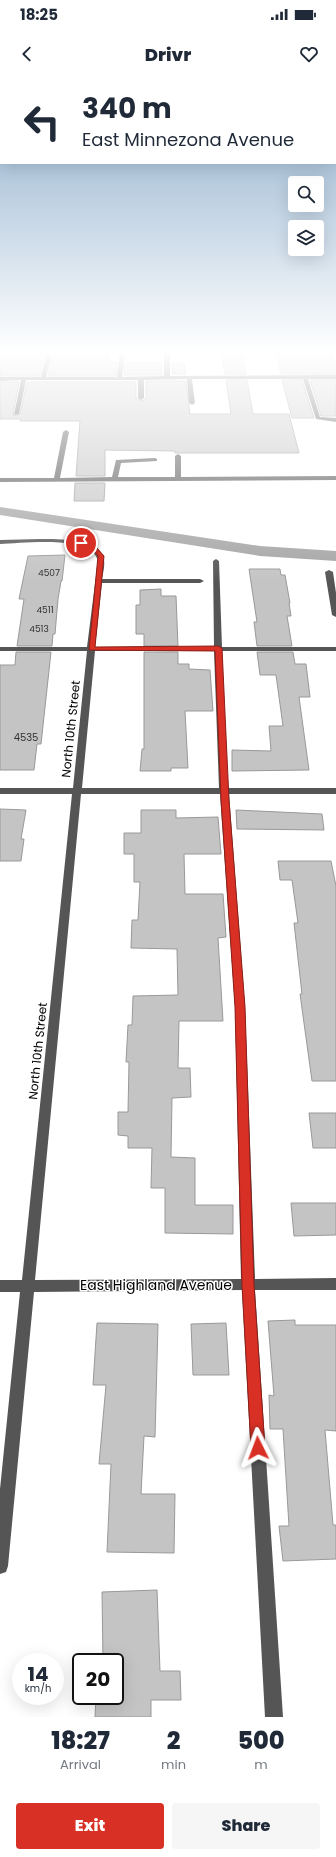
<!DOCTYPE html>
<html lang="en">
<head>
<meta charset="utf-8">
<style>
  body { margin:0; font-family:Poppins,sans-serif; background:#f6f6f7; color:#1f2937; height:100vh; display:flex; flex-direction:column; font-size:15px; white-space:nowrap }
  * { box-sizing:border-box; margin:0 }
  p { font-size:13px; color:#747a83 }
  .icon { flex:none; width:22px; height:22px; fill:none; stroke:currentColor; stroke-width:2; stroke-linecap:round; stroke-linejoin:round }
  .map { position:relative; height:1637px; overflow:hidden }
  .drawer { display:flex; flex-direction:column; background:#fff; flex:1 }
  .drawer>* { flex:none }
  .banner { position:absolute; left:0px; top:0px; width:336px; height:84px; box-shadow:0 4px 16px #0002; background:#fff; color:#1f2937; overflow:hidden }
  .tools { position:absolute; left:288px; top:96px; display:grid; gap:8px }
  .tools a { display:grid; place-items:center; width:36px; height:36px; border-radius:4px; background:#fff; box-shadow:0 4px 16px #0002; font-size:20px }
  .speed { position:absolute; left:12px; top:1573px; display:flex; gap:8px; font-size:20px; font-weight:700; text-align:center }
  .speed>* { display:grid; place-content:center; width:52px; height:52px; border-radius:50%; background:#fff; box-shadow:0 4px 16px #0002; line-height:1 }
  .speed small { font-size:10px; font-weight:400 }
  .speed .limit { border:2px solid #111; border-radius:6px; background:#fff; color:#111 }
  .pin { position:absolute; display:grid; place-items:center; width:34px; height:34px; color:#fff; margin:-17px; border:2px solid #fff; border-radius:50%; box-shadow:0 1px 4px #0007 }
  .me { position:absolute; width:44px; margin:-22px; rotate:357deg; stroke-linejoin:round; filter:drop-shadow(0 0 3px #0008) }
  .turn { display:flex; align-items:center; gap:14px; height:84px; padding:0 16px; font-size:18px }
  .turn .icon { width:52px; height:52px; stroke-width:2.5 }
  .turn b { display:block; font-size:28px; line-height:34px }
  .eta { display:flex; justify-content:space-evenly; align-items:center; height:68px; text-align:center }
  .eta b { font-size:24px; font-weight:800; line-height:28px }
  .button { display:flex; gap:8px; margin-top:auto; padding:8px 16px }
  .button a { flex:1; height:46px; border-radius:4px; background:#d93025; color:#fff; font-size:16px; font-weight:800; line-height:46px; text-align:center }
  .button a+a { background:#f6f6f7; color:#1f2937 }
  .status { display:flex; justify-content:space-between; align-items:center; height:28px; padding:0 20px; background:#fff; direction:ltr }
  .status svg { height:11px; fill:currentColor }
  header { display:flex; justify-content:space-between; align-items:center; height:52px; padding:0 16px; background:#fff; font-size:18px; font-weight:800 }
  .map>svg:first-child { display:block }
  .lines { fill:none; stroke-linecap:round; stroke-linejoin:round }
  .canal { fill:#a3a3a3; fill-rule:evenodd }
  .building { fill:#c4c4c4; stroke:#999 }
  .minor { fill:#555; fill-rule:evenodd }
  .route { fill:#d93025; stroke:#8d1f18 }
  .labels { text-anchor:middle; stroke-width:3; stroke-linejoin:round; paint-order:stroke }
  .far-number-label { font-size:9px; fill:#313131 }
  .number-label { font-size:10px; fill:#313131 }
  .street-label { font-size:12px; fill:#000; stroke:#fff }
  .near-street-label { font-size:14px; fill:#000; stroke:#fff }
</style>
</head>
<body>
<div class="status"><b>18:25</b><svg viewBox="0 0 49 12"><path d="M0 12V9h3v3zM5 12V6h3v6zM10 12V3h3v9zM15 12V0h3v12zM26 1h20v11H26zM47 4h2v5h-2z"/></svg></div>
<header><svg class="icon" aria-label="back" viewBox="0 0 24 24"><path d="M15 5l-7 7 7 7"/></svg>Drivr<svg class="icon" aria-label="heart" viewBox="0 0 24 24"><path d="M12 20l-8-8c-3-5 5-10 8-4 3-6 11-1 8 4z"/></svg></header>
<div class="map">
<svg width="336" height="1637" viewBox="0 0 336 1637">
  <rect width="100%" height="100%" fill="#fff"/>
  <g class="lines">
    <path class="canal" d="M0 427 260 466 336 471V481L260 476 0 435Z"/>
  </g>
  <path class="building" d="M0 273H45L40 296H0Z
    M53 273H110L108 282H117L116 296H48Z
    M221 273H242L246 294H225Z
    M276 273H332L336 285V294H281Z
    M125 282 162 283V295H124Z
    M172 283H184L186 294H172Z
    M226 300H247L253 334H289L299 373H175V371L105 370V396H76L80 341H20L21 339H0V302H19L13 335 14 336 20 334 27 302H136V318L142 321 146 318V301H186L190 334H231Z
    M282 300H302L314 338H292Z
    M310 300H336V336H321Z
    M75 403H105L104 421H74Z
    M65 475 62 501H61L58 519 55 554H53L52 566H17L24 519H19L28 476Z
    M249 489H280L281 495H285L290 523H289L291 536H287L292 566H257L254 542H257Z
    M161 509V516H176L178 566H144V554H136V525H140V510Z
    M16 572H51L41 664H37L34 690H0V585H15Z
    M144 572H178V584H189V589L210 590 213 631H185L188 688H171V691H140L142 669H144Z
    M257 572H293L295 584H306L310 617H299L309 690 232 691V670L271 671 269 646H283L276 595H260Z
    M0 729 26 730 21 759H24L21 781H0Z
    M141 730H176V738L218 737 221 774H184L185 814H223L226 857 218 858 223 941H179L178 988H190L191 1017 172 1018 171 1077 195 1078V1125H233V1154L165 1153V1108H151L152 1068H128V1056L118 1055V1032H128L129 982H126L128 945H132L133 916 178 915 177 869 131 868 132 840H138L140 802H134V774H124V753H141Z
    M236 730 322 734 324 750 237 749Z
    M278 781H331L336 806V1001H312L300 914H302L294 843H298L292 800H280Z
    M309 1033H336V1068H313Z
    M291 1123H336V1155L294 1156Z
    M295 1240V1245H336V1351L325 1350 333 1445H336V1479L283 1481 279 1446H289L283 1349H270L269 1315 274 1316 268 1241Z
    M97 1243 158 1244 155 1357 144 1356 141 1414H175L174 1473 107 1472 111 1384H99L106 1305H93Z
    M226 1243 229 1295H193L191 1244Z
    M157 1510 160 1591H180L181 1620H151V1637H95L96 1616H115V1581L103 1582 102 1512Z"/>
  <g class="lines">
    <path class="minor" d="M47 273H52L46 297H117L120 273H125L122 297 164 296V273H170V296L336 295V299H308L320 337 336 338V342L316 339 303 299H192L195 323 192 325 189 323 187 299 144 300V318L141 320 138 318V300H26L19 334 14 335 21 300 0 301V297H41Z
      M66 350 69 352 60 398 112 397 116 380 155 378 157 379V381L121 383 118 397H175V376L178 374 181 376V397L336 396V400L0 402V398H54L63 352Z
      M40 459C57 459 101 458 104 480 105 486 103 493 102 499H200L204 501 200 503H102L95 567H214L213 481 216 479 219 481 222 567H336V571H222L228 708H336V714H229L245 927 255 1199 336 1198V1210H255L283 1637H265L242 1210 34 1212 8 1486 6 1492 0 1494V1409L20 1212H0V1200H22L72 714H0V708H73L87 571H0V567H87L98 480C96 477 95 474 93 472 76 457 22 463 0 464V460ZM95 571H214L219 708H82ZM81 714H220L235 927 241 1199 35 1200Z
      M329 490 333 492 336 513V537L332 535 325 492Z"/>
  </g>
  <linearGradient id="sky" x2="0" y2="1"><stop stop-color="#8cadcc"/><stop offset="0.54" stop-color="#fff"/><stop offset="1" stop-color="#fff" stop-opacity="0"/></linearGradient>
  <rect width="336" height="503" fill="url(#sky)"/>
  <path class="route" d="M79 461 96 467 104 476 95 567 218 566 222 568 229 720 245 927 254 1205 265 1368 263 1372 258 1374 253 1372 251 1368 242 1205 235 927 221 720 215 571 89 570 98 476 92 469 79 464Z"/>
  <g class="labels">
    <g class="far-number-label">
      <text x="49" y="496">4507</text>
      <text x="45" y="533">4511</text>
      <text x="39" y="552">4513</text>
    </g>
    <g class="number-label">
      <text x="26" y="661">4535</text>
    </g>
    <g class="street-label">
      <text transform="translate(71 649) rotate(-84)" y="4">North 10th Street</text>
      <text transform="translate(38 971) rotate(-84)" y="4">North 10th Street</text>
    </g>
    <g class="near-street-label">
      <text x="156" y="1210">East Highland Avenue</text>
    </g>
  </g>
</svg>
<div class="tools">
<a><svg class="icon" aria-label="search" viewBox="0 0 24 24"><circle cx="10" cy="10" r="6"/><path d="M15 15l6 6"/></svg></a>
<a><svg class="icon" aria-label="layers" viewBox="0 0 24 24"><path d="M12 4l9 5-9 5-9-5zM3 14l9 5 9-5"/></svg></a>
</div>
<div class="speed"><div>14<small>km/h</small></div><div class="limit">20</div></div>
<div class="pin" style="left:81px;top:463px;background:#d93025"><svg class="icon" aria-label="arrive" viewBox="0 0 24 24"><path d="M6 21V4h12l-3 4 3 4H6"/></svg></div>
<svg class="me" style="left:258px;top:1368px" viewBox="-20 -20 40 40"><path d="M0-17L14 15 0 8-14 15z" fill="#d93025" stroke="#fff" stroke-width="4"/></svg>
<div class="banner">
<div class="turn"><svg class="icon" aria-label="left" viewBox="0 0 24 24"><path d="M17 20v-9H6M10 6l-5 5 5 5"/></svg><div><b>340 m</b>East Minnezona Avenue</div></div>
</div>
</div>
<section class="drawer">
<div class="eta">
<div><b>18:27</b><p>Arrival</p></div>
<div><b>2</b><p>min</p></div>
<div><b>500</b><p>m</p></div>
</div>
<div class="button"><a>Exit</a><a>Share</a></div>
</section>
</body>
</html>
